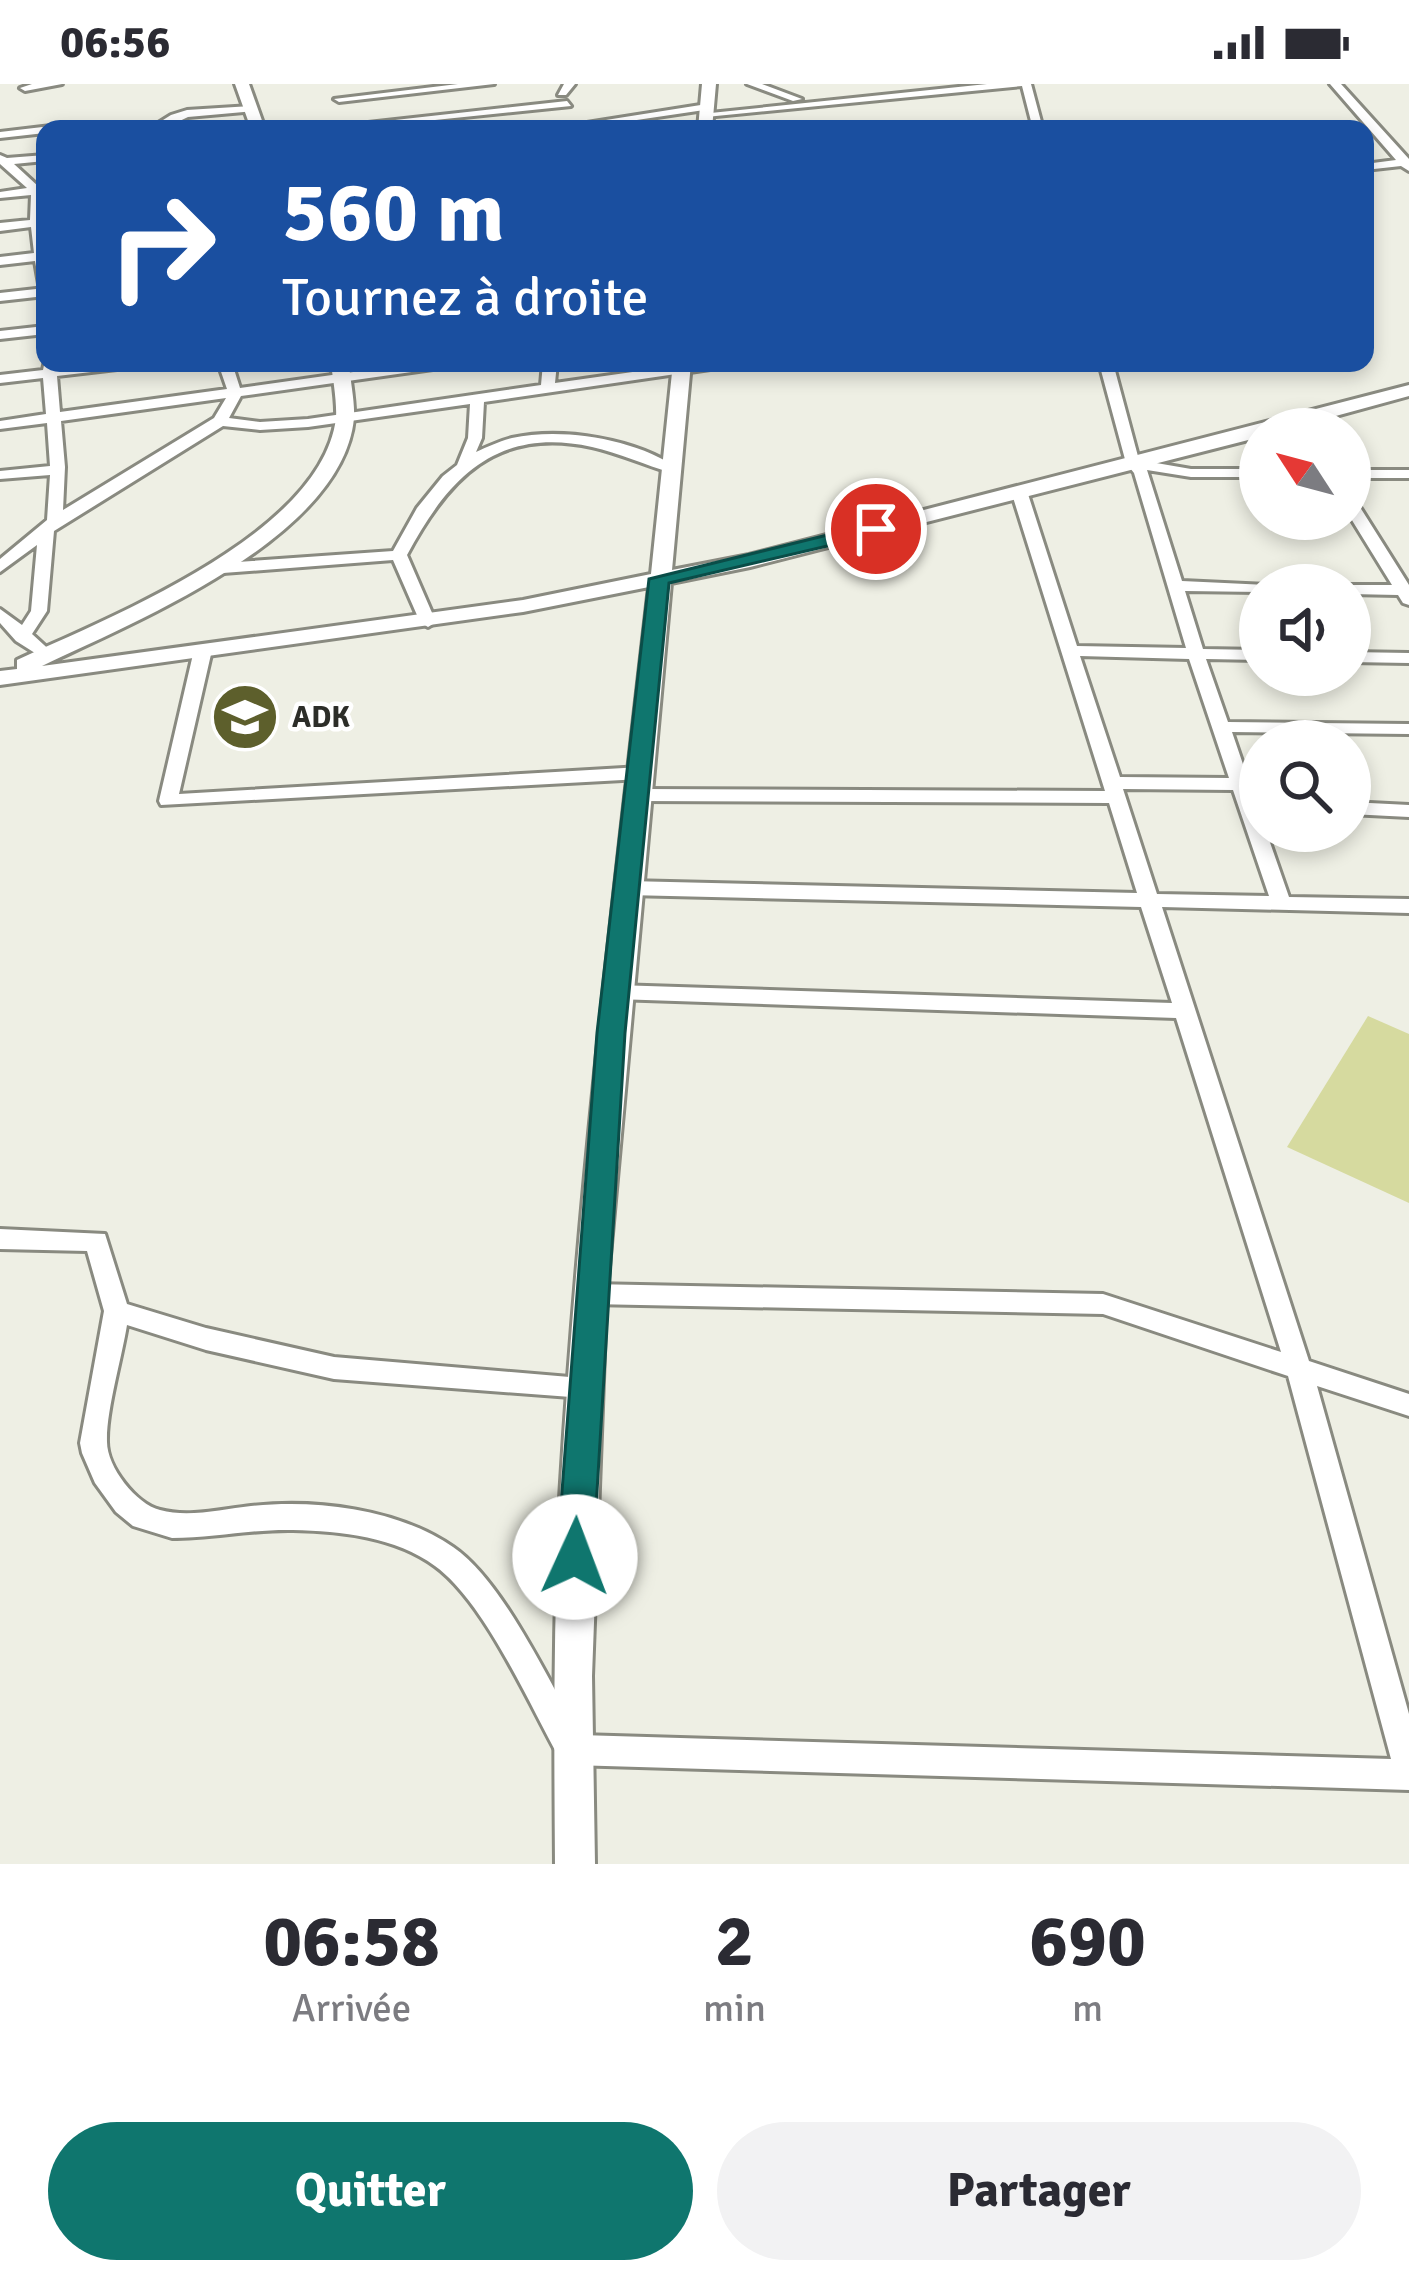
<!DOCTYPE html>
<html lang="fr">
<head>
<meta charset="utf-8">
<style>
  body { margin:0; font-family:Signika,sans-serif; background:#f2f2f3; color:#2b2b33; height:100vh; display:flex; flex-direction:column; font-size:45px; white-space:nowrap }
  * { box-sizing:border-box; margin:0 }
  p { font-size:39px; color:#7c7c81 }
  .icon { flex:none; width:66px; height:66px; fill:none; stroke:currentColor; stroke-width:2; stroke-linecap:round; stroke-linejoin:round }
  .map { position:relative; height:1780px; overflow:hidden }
  .details { display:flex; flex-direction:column; background:#fff; flex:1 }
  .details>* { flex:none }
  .top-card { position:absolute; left:36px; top:36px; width:1338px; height:252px; border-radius:24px; box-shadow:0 6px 18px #0003; background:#1a4fa0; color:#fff; overflow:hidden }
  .needle { width:78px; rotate:306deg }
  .fabs { position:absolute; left:1239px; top:324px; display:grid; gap:24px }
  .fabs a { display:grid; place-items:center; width:132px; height:132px; border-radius:50%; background:#fff; box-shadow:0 6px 18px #0003; font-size:60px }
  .pin { position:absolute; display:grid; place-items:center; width:102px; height:102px; color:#fff; margin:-51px; border:6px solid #fff; border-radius:50%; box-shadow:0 3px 12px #0007 }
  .me { position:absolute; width:132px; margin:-66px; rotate:2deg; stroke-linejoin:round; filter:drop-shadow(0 0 9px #0008) }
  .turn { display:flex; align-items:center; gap:42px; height:252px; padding:0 48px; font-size:54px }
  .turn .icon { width:156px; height:156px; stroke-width:2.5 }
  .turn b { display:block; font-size:84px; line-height:102px }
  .eta { display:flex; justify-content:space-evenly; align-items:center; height:204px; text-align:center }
  .eta b { font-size:72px; font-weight:700; line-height:84px }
  .primary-button { display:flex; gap:24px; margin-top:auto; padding:24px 48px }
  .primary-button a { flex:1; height:138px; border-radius:72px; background:#0f766e; color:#fff; font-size:48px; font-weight:700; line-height:138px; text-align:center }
  .primary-button a+a { background:#f2f2f3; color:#2b2b33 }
  .status { display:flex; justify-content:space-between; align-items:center; height:84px; padding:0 60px; background:#fff; direction:ltr }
  .status svg { height:33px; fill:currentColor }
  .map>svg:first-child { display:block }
  .green { fill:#d6da9f }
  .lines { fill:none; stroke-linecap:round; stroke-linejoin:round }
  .minor-casing { stroke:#898a80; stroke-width:6 }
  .major-casing { stroke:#898a80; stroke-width:6 }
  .minor { fill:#fff; fill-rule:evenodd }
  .major { fill:#fff; fill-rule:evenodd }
  .route { fill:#0f766e; stroke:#0a4d48; stroke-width:3 }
  .labels { text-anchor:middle; stroke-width:9; stroke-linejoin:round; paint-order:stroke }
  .poi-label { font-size:30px; font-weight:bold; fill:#2c2d28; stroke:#fff; text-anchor:start }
</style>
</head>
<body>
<div class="status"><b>06:56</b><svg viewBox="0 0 49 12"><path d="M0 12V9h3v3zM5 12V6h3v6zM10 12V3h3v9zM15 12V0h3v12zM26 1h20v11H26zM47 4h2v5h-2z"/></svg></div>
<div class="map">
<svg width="1409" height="1780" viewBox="0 0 1409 1780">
  <rect width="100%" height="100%" fill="#eeefe4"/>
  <path class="green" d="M1368 932 1409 950V1119L1287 1063Z"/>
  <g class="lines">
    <defs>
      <path id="minor" d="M32 0H62L25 7 20 4Z
        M458 0H494L339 18 334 15Z
        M564 0H575L566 11H558Z
        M747 0H762L802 15 793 17Z
        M987 0H1031L1043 45H1033L1022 2 706 33 701 30Z
        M1330 0H1341L1409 75V87L1401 82 1365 86V80L1396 76Z
        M567 17 571 22 348 45 341 42Z
        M707 20 711 25 576 45H549Z
        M251 22 255 27 188 33 163 45H45V49L0 54V48L51 42 155 41 171 31 187 26Z
        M0 71 7 74 45 71V77L14 80 39 103 45 104 42 135H45V204L39 200 35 177 0 181V173L34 169 31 143 0 147V139L30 136 31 111 0 114V108L27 104 0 80Z
        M45 204V212L0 217V209Z
        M45 242V250L0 255V247Z
        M45 276V279H56V284L141 279 134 283 57 292 60 328 227 305 218 279H232L240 304 417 279H454L447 283 241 312 229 334 260 338 308 335 541 301 543 279H557L555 299 696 279H731L724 283 484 318 482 354 476 368C487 363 500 357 512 354 563 343 636 355 679 385L672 389C645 381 619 369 592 363 497 342 448 394 407 471L436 538 428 543 420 538 393 476 223 489 215 484 223 479 393 467 417 424 443 392 457 381 468 354 470 320 308 343 260 346 223 342 54 447 47 527 32 550 55 571 46 576 16 557 0 539V525L22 541 31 527 37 461 0 488V475L47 436 50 391 0 395V387L50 382 47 339 0 345V337L46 330 43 294 0 299V291L43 286ZM226 314 214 334 63 426 65 383 61 337Z
        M1099 279H1113L1139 376 1191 385H1260V393H1191L1147 386 1182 497 1267 501H1260V508L1185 507 1203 565 1260 566V576L1206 575 1228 638 1409 640V650L1232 648 1260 730V747H1266L1289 813 1409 815V829L1162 823 1309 1277 1409 1310V1332L1317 1302 1409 1630V1706L572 1681 561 1677C530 1622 485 1518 435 1482 396 1453 341 1447 293 1446 252 1445 213 1454 172 1454L133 1442 116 1428 95 1399 82 1369 80 1359 104 1227 87 1167 0 1165V1145L105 1150 127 1220 206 1244 334 1273 593 1295 597 1303 593 1311 584 1314 334 1295 206 1266 127 1241C122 1273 106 1327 107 1358 107 1383 136 1420 160 1426 189 1434 222 1425 251 1422 317 1415 398 1425 453 1463 503 1497 549 1598 580 1651L1391 1675 1288 1292 1103 1230 591 1220 582 1217 579 1210 582 1203 591 1200 1103 1210 1281 1268 1176 934 616 915 605 908 616 901 1172 919 1141 823 628 811 618 804 628 797 1137 809 1109 719 639 717 630 711 639 705 1105 707 1011 407 1019 402 1027 407 1077 562 1186 564 1134 389 1126 379ZM1080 572 1189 575 1229 694 1120 693ZM1123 705 1233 706 1269 812 1157 810Z
        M1350 386H1409V394H1350Z
        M1350 415 1358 420 1409 501V521L1403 519 1398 511 1350 510V501H1346H1392L1350 433Z
        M203 561 212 566 179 710 641 683 650 689 641 695 161 721 159 717 194 566Z
        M1350 568 1409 569V579L1350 578Z
        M1350 718 1409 721V733L1350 730Z"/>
      <path id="major" d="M235 0H249L265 45H251Z
        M702 0H716L712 45H698Z
        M331 279H349C350 296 355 317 354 334 343 453 135 538 42 582L523 516 651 490 673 279H691L672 486 749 471 1409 301V312L1288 345H1260V353L750 483 671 499 606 1216 592 1592 595 1780H555C554 1653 553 1525 561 1398 579 1099 615 801 649 503L523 528 0 601V587L17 585V576C110 533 322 450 336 334 337 317 333 296 331 279Z"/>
    </defs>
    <use href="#minor" class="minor-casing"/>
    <use href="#major" class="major-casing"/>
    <use href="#minor" class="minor"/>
    <use href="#major" class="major"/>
  </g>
  <path class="route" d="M876 439 883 441V449L669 499 625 949 593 1473 588 1485 575 1490 562 1485 557 1473 597 949 649 495Z"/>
  <defs>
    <symbol id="school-disc" viewBox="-11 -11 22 22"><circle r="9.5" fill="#5d5f2c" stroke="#fff"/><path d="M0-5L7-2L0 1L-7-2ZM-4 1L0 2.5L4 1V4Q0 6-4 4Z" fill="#fff"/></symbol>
  </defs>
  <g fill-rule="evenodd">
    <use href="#school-disc" x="207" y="595" width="76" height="76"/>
  </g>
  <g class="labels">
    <g class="poi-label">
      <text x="292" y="643">ADK</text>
    </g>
  </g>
</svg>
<div class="fabs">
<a><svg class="needle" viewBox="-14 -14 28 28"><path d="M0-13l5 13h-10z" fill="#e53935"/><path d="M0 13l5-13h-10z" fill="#7c7c81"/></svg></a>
<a><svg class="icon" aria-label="sound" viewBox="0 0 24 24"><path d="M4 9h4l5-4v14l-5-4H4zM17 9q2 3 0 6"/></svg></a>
<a><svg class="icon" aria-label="search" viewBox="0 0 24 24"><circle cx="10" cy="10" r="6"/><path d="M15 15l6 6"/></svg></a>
</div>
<div class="pin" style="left:876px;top:445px;background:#d93025"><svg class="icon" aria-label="arrive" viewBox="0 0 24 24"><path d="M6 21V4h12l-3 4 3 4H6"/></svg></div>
<svg class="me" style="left:575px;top:1473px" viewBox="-20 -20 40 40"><circle r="19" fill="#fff"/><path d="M0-13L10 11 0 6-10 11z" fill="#0f766e"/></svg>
<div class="top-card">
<div class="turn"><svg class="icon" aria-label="right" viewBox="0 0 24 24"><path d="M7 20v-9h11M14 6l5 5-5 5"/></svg><div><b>560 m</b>Tournez à droite</div></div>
</div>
</div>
<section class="details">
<div class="eta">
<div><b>06:58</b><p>Arrivée</p></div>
<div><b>2</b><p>min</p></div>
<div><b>690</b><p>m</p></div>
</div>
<div class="primary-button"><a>Quitter</a><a>Partager</a></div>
</section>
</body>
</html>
